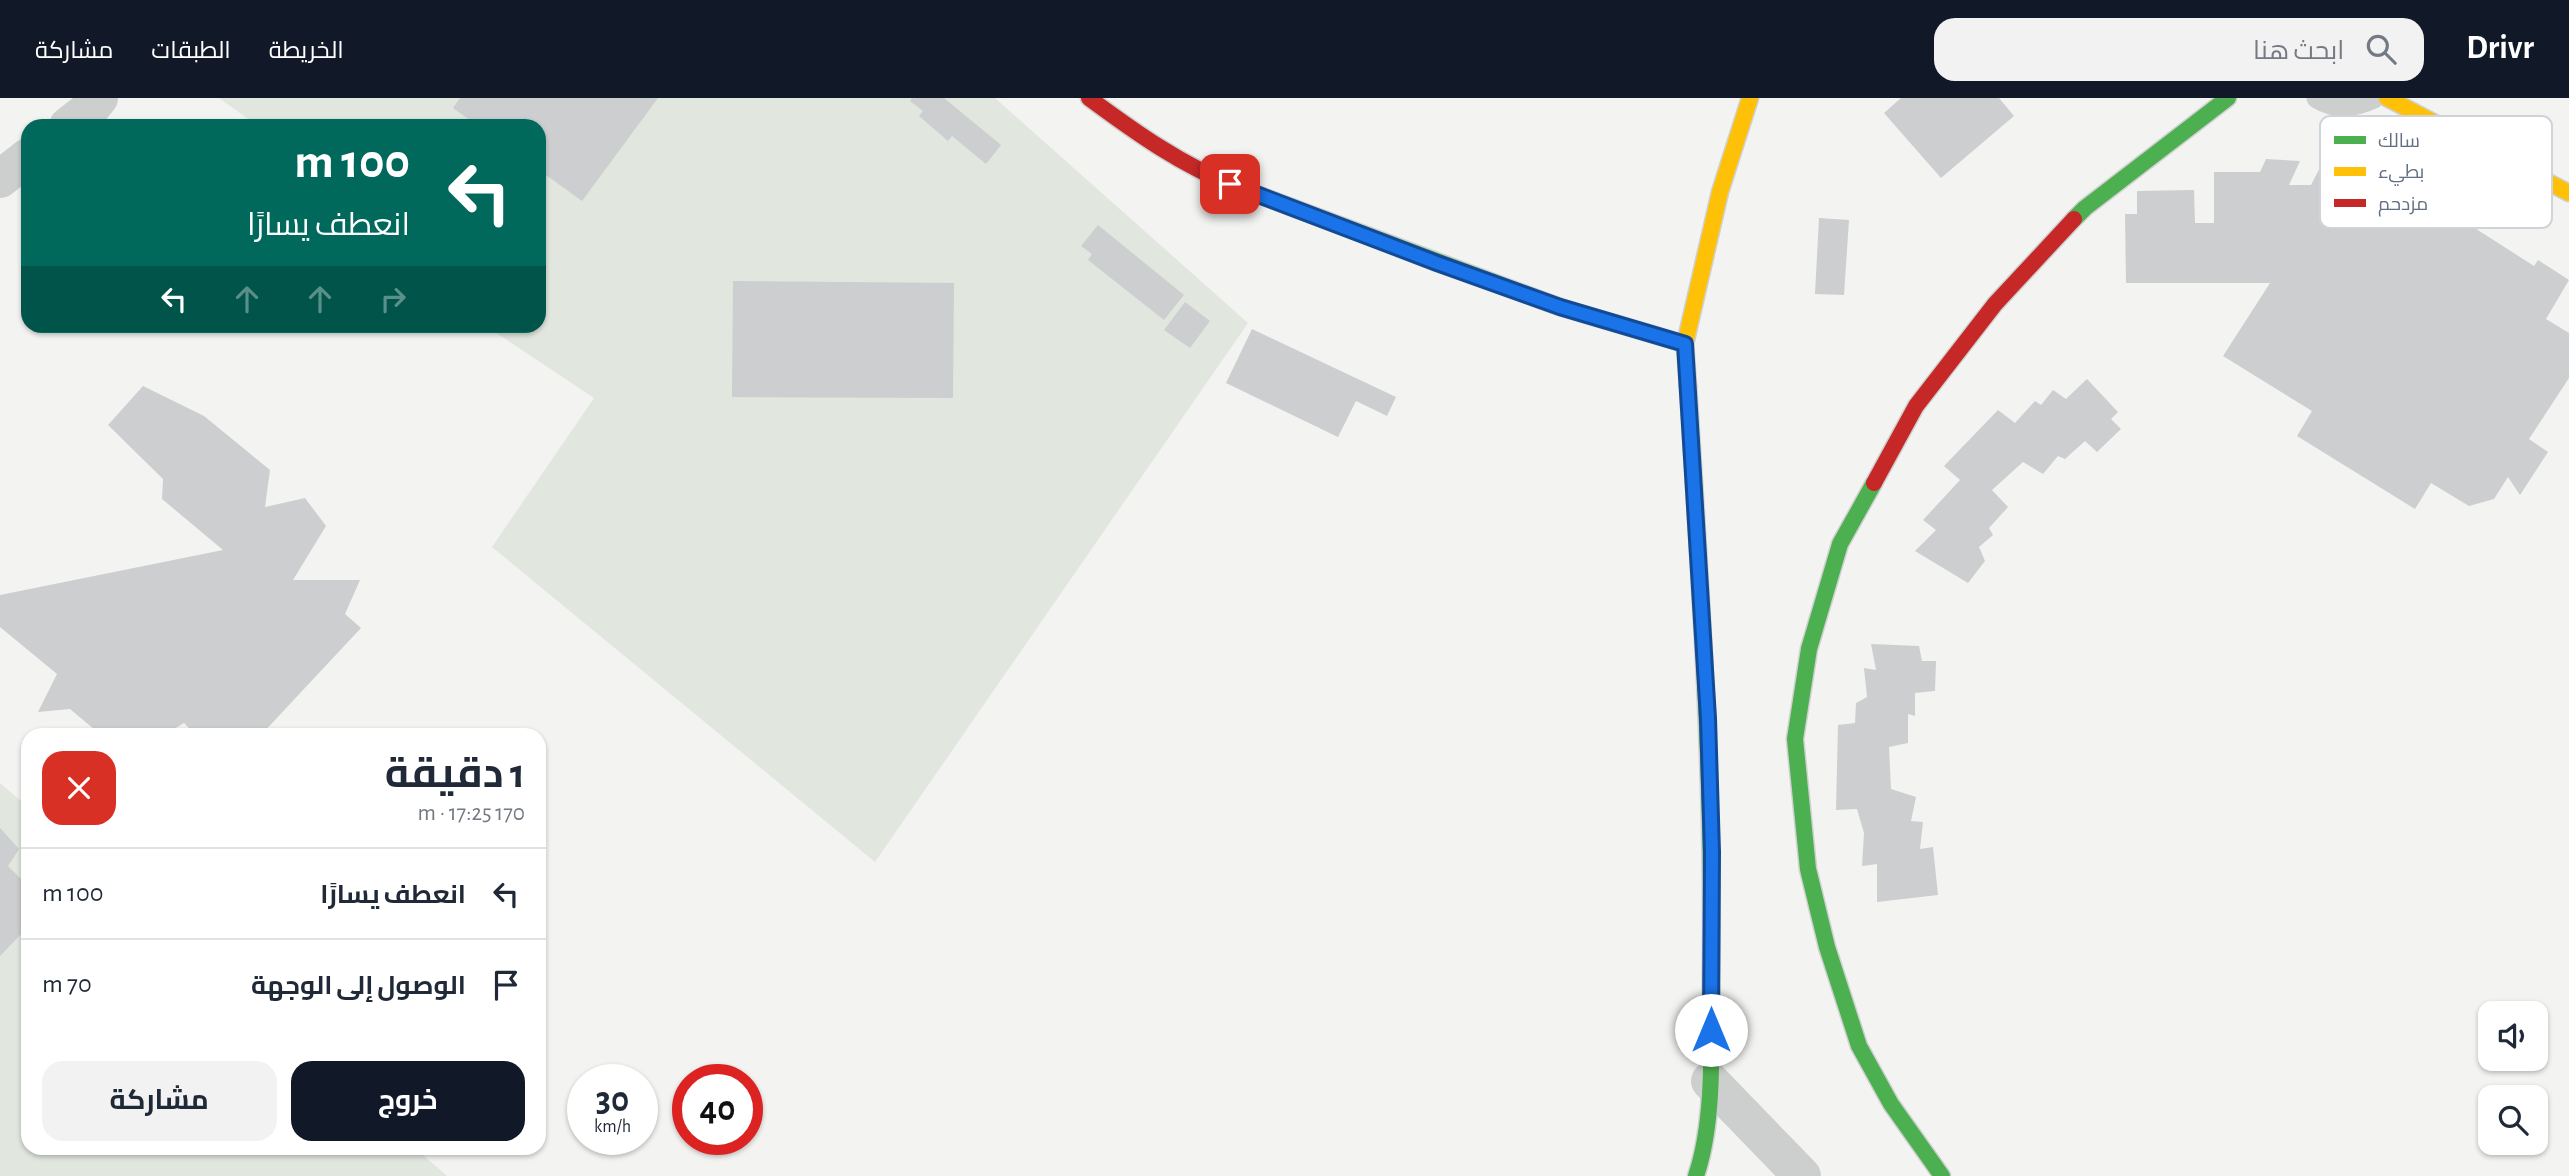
<!DOCTYPE html>
<html lang="ar">
<head>
<meta charset="utf-8">
<style>
  body { margin:0; font-family:"Alegreya Sans",Cairo,sans-serif; background:#f2f2f3; color:#1f2937; direction:rtl; height:100vh; display:flex; flex-direction:column; font-size:26px; white-space:nowrap }
  * { box-sizing:border-box; margin:0 }
  p { font-size:23px; color:#747a83 }
  .icon { flex:none; width:38px; height:38px; fill:none; stroke:currentColor; stroke-width:2; stroke-linecap:round; stroke-linejoin:round }
  .map { position:relative; flex:1; overflow:hidden; direction:ltr }
  .side { position:absolute; left:21px; top:630px; width:525px; height:427px; display:flex; flex-direction:column; background:#fff; border-radius:21px; box-shadow:0 2px 5px #0004; direction:rtl }
  .side>* { flex:none }
  .hud { position:absolute; left:21px; top:21px; width:525px; height:214px; border-radius:21px; box-shadow:0 2px 5px #0004; direction:rtl; background:#00695c; color:#fff; overflow:hidden }
  .controls { position:absolute; left:2478px; top:903px; display:grid; gap:14px }
  .controls a { display:grid; place-items:center; width:70px; height:70px; border-radius:14px; background:#fff; box-shadow:0 2px 5px #0004; font-size:35px }
  .speed { position:absolute; left:567px; top:966px; display:flex; gap:14px; font-size:35px; font-weight:700; text-align:center }
  .speed>* { display:grid; place-content:center; width:91px; height:91px; border-radius:50%; background:#fff; box-shadow:0 2px 5px #0004; line-height:1 }
  .speed small { font-size:18px; font-weight:400 }
  .speed .limit { border:10px solid #d22; background:#fff; color:#111 }
  .pin { position:absolute; display:grid; place-items:center; width:60px; height:60px; color:#fff; margin:-30px; border-radius:14px; box-shadow:0 4px 10px #0006 }
  .me { position:absolute; width:77px; margin:-38px; rotate:0deg; stroke-linejoin:round; filter:drop-shadow(0 0 5px #0008) }
  .turn { display:flex; align-items:center; gap:24px; height:147px; padding:0 21px; font-size:32px }
  .turn .icon { width:91px; height:91px; stroke-width:2.5 }
  .turn b { display:block; font-size:49px; line-height:60px }
  .lanes { display:flex; align-items:center; height:66px; padding:0 21px; background:#0003; justify-content:center; gap:35px; direction:ltr }
  .lanes .off { opacity:.35 }
  .round { display:grid; place-items:center; flex:none; width:74px; height:74px; border-radius:21px; background:#f2f2f3 }
  .head { display:flex; align-items:center; justify-content:space-between; height:119px; padding:0 21px }
  h1 { font-size:42px; font-weight:700; line-height:52px }
  .cta { display:flex; gap:14px; margin-top:auto; padding:14px 21px }
  .cta a { flex:1; height:80px; border-radius:21px; background:#111827; color:#fff; font-size:28px; font-weight:700; line-height:80px; text-align:center }
  .cta a+a { background:#f2f2f3; color:#1f2937 }
  ul { padding:0; list-style:none }
  li { display:flex; align-items:center; gap:21px; height:91px; padding:0 21px; border-top:2px solid #e0e1e3 }
  li div { flex:1 }
  li b { display:block; font-size:26px }
  li em { font-style:normal }
  header { display:flex; align-items:center; gap:42px; box-sizing:border-box; height:98px; padding:0 35px; background:#111827; color:#fff }
  header strong { font-size:33px }
  nav { display:flex; gap:38px; margin-inline-start:auto; font-size:24px }
  .search { width:490px; height:63px; background:#f2f2f3; display:flex; align-items:center; gap:18px; box-sizing:border-box; padding:0 24px; border-radius:21px; color:#747a83; font-size:26px }
  .map>svg:first-child { display:block }
  .green { fill:#e1e6df }
  .building { fill:#cdcecf }
  .lines { fill:none; stroke-linecap:round; stroke-linejoin:round }
  .fast-casing { stroke:#cfd0d0; stroke-width:19 }
  .slow-casing { stroke:#cfd0d0; stroke-width:19 }
  .jam-casing { stroke:#cfd0d0; stroke-width:19 }
  .lane { stroke:#cdcece; stroke-width:21 }
  .street { stroke:#cdcece; stroke-width:38 }
  .fast { stroke:#4caf50; stroke-width:16 }
  .slow { stroke:#ffc107; stroke-width:16 }
  .jam { stroke:#c62828; stroke-width:16 }
  .route-casing { stroke:#114b97; stroke-width:18 }
  .route { stroke:#1a73e8; stroke-width:12 }
  .key { fill:#fff; stroke:#d0d4da; stroke-width:2 }
  .key-label { font-size:19px; fill:#636f82 }
</style>
</head>
<body>
<header>
<strong>Drivr</strong>
<div class="search"><svg class="icon" aria-label="search" viewBox="0 0 24 24"><circle cx="10" cy="10" r="6"/><path d="M15 15l6 6"/></svg>ابحث هنا</div>
<nav><a>الخريطة</a><a>الطبقات</a><a>مشاركة</a></nav>
</header>
<div class="map">
<svg width="2569" height="1078" viewBox="0 0 2569 1078">
  <rect width="100%" height="100%" fill="#f3f3f1"/>
  <path class="green" d="M219 0H995L1248 225 875 764 492 449 594 300 486 228H539V28H258Z
    M0 685 28 709V1050H415L447 1078H0Z"/>
  <path class="building" d="M460 0H658L582 103 539 72V28H478L453 10Z
    M912 0H944L1001 47 986 66 952 38 948 43 919 18 923 13 910 3Z
    M1901 0H1999L2014 18 1941 80 1884 15Z
    M2266 61 2300 63 2289 87H2311L2324 62 2383 91 2378 101 2405 115 2415 109 2435 123 2456 118 2534 168 2538 162 2569 182 2546 221 2569 235V280L2529 341 2548 354 2520 397 2508 379 2494 401 2469 408 2431 385 2415 411 2297 338 2312 313 2223 258 2270 185H2126L2125 116H2137V93L2194 92 2195 125H2214V74H2260Z
    M1819 120 1849 122 1844 197 1815 196Z
    M1098 127 1184 197 1164 222 1088 162 1092 156 1081 148Z
    M733 183 954 185 953 300 732 299Z
    M1185 204 1210 223 1190 250 1164 232Z
    M1252 231 1396 299 1387 318 1356 303 1338 339 1226 285Z
    M2087 281 2118 314 2111 321 2121 331 2097 354 2085 343 2065 361 2058 358 2043 376 2023 364 1992 392 2008 409 1989 430 1993 437 1979 449 1985 463 1968 485 1915 453 1936 432 1923 422 1960 382 1944 368 1998 312 2015 325 2035 303 2041 307 2053 292 2066 301Z
    M143 288 204 318 270 372 265 409 305 400 326 428 293 482H360L345 516 361 530 261 637H196L184 625 164 637H101L70 611 38 614 57 576 0 529V497L223 452 162 401 163 381 108 327Z
    M1871 546 1919 548 1922 563H1936L1935 593 1915 595V618L1908 616V645L1889 649 1891 691 1916 699 1911 723 1923 724 1920 751 1933 749 1938 797 1877 804V766L1862 768 1864 735 1857 711 1836 712 1838 627 1855 625 1856 605 1867 599 1864 570 1876 572Z
    M0 730 19 751 8 768 28 788V829L0 858Z"/>
  <g class="lines">
    <defs>
      <path id="fast" d="M1235 88 1560 209 1685 246
        M2074 121 2085 110 2228 0
        M1688 288C1700 481 1713 673 1711 867 1710 932 1717 1016 1696 1078
        M1874 385 1840 446 1809 551 1795 641 1808 771 1827 849 1859 948 1891 1006 1942 1078"/>
      <path id="slow" d="M2387 0 2569 95
        M1688 288 1685 246 1720 94 1750 0"/>
      <path id="jam" d="M1089 0C1135 34 1181 67 1235 88
        M1874 385 1916 308 1995 206 2074 121"/>
    </defs>
    <use href="#fast" class="fast-casing"/>
    <use href="#slow" class="slow-casing"/>
    <use href="#jam" class="jam-casing"/>
    <path class="lane" d="M2317 0C2335 11 2355 9 2374 0"/>
    <path class="street" d="M68 28 91 10 99 0
      M0 81 28 59
      M1710 983 1802 1078"/>
    <use href="#fast" class="fast"/>
    <use href="#slow" class="slow"/>
    <use href="#jam" class="jam"/>
  </g>
  <g class="lines">
    <defs>
      <path id="route" d="M1230 86 1437 165 1560 209 1685 246 1708 620 1712 754 1711 932"/>
    </defs>
    <use href="#route" class="route-casing"/>
    <use href="#route" class="route"/>
  </g>
  <rect x="2320" y="18" width="232" height="112" rx="10" class="key"/>
  <rect x="2334" y="38" width="32" height="8" fill="#4caf50"/>
  <rect x="2334" y="69" width="32" height="9" fill="#ffc107"/>
  <rect x="2334" y="101" width="32" height="8" fill="#c62828"/>
  <g class="key-label">
    <text x="2378" y="49">سالك</text>
    <text x="2378" y="80">بطيء</text>
    <text x="2378" y="112">مزدحم</text>
  </g>
</svg>
<div class="controls">
<a><svg class="icon" aria-label="sound" viewBox="0 0 24 24"><path d="M4 9h4l5-4v14l-5-4H4zM17 9q2 3 0 6"/></svg></a>
<a><svg class="icon" aria-label="search" viewBox="0 0 24 24"><circle cx="10" cy="10" r="6"/><path d="M15 15l6 6"/></svg></a>
</div>
<div class="speed"><div>30<small>km/h</small></div><div class="limit">40</div></div>
<div class="pin" style="left:1230px;top:86px;background:#d93025"><svg class="icon" aria-label="arrive" viewBox="0 0 24 24"><path d="M6 21V4h12l-3 4 3 4H6"/></svg></div>
<svg class="me" style="left:1711px;top:932px" viewBox="-20 -20 40 40"><circle r="19" fill="#fff"/><path d="M0-13L10 11 0 6-10 11z" fill="#1a73e8"/></svg>
<div class="hud">
<div class="turn"><svg class="icon" aria-label="left" viewBox="0 0 24 24"><path d="M17 20v-9H6M10 6l-5 5 5 5"/></svg><div><b>100 m</b>انعطف يسارًا</div></div>
<div class="lanes"><svg class="icon" aria-label="left" viewBox="0 0 24 24"><path d="M17 20v-9H6M10 6l-5 5 5 5"/></svg><svg class="icon off" aria-label="ahead" viewBox="0 0 24 24"><path d="M12 20V5M6 11l6-6 6 6"/></svg><svg class="icon off" aria-label="ahead" viewBox="0 0 24 24"><path d="M12 20V5M6 11l6-6 6 6"/></svg><svg class="icon off" aria-label="right" viewBox="0 0 24 24"><path d="M7 20v-9h11M14 6l5 5-5 5"/></svg></div>
</div>
<section class="side">
<div class="head"><div><h1>1 دقيقة</h1><p>170 m · 17:25</p></div><a class="round" style="background:#d93025;color:#fff"><svg class="icon" aria-label="close" viewBox="0 0 24 24"><path d="M6 6l12 12M18 6L6 18"/></svg></a></div>
<ul>
<li><svg class="icon" aria-label="left" viewBox="0 0 24 24"><path d="M17 20v-9H6M10 6l-5 5 5 5"/></svg><div><b>انعطف يسارًا</b></div><em>100 m</em></li>
<li><svg class="icon" aria-label="arrive" viewBox="0 0 24 24"><path d="M6 21V4h12l-3 4 3 4H6"/></svg><div><b>الوصول إلى الوجهة</b></div><em>70 m</em></li>
</ul>
<div class="cta"><a>خروج</a><a>مشاركة</a></div>
</section>
</div>
</body>
</html>
